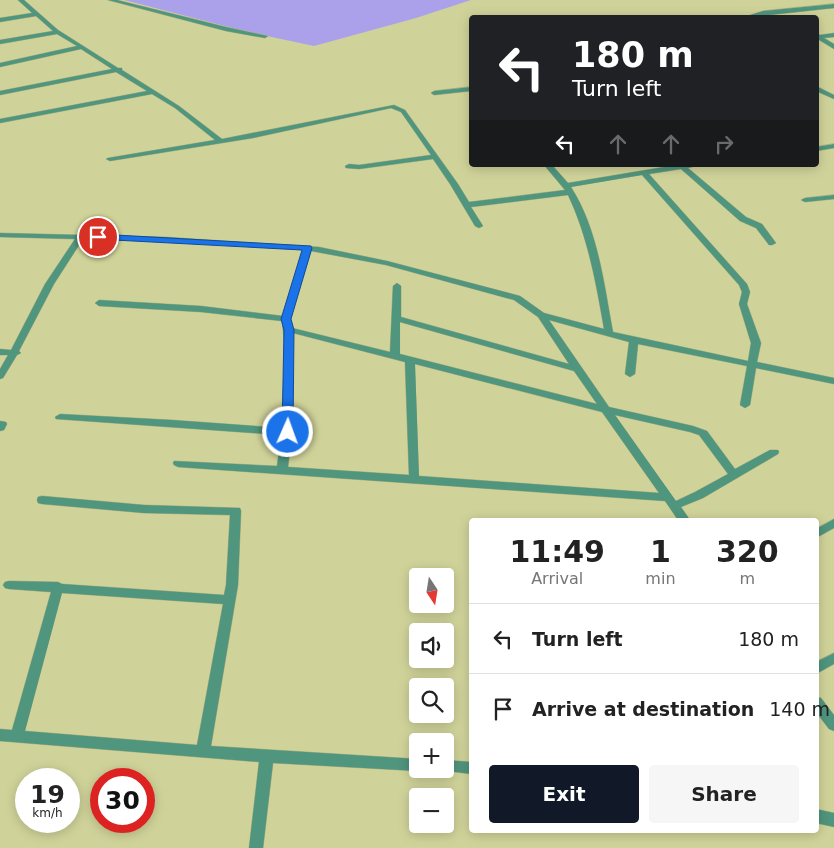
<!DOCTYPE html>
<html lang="en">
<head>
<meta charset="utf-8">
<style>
  body { margin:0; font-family:"DejaVu Sans",sans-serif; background:#f6f6f6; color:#222; height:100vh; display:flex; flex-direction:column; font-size:19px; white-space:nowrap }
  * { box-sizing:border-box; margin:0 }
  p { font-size:16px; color:#767676 }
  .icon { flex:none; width:28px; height:28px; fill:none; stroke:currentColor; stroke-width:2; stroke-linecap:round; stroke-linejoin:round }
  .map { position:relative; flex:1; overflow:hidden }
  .drawer { position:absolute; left:469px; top:518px; width:350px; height:315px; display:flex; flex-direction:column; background:#fff; border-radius:5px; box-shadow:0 2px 12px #0003 }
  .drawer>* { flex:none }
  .banner { position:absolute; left:469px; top:15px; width:350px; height:152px; border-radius:5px; box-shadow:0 2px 12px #0003; background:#202124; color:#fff; overflow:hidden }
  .needle { width:32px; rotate:168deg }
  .controls { position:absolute; left:409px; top:568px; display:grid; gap:10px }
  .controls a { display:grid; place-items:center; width:45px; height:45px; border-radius:5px; background:#fff; box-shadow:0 2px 12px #0003; font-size:25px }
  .speed { position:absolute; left:15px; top:768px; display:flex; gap:10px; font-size:25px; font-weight:700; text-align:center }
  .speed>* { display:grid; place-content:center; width:65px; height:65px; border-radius:50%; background:#fff; box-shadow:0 2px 12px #0003; line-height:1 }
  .speed small { font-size:12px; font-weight:400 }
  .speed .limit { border:8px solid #d22; background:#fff; color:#111 }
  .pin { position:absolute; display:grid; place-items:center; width:42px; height:42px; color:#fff; margin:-21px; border:2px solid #fff; border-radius:50%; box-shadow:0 1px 5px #0007 }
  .me { position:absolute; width:55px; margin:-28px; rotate:2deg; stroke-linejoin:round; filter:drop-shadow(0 0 4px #0008) }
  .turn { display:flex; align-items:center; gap:18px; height:105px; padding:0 20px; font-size:22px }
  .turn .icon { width:65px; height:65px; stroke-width:2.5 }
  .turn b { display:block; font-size:35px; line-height:42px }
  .lanes { display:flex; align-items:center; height:48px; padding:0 20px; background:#0003; justify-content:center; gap:25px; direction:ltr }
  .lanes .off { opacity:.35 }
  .eta { display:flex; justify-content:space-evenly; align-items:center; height:85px; text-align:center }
  .eta b { font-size:30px; font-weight:700; line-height:35px }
  .action { display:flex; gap:10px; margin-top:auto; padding:10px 20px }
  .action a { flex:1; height:58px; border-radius:5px; background:#111827; color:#fff; font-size:20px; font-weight:700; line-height:58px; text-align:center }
  .action a+a { background:#f6f6f6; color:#222 }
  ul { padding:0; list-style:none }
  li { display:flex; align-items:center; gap:15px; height:70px; padding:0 20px; border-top:1px solid #e0e0e0 }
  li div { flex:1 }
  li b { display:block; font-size:19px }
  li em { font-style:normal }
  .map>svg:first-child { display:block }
  .green { fill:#aba1eb }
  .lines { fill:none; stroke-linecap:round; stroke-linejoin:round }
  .minor-casing { stroke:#aeb17e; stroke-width:1 }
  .minor { fill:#50957e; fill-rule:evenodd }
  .route { fill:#1a73e8; stroke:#114b97 }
</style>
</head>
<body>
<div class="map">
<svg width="834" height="848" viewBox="0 0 834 848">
  <rect width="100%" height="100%" fill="#d0d399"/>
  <path class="green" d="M124 0H471L416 18 314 46 248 32Z"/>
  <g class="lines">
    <defs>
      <path id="minor" d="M18 0H24L58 30 118 68H122V70L179 106 222 139 394 105 405 110 458 184 469 202 565 190 544 165H552L568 183 676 165H700L688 168 746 217 762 224 776 243 772 245H769L756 228 740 221 681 169 649 174 747 284 750 292 747 304 761 343 757 362 834 378V384L756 368 750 405 745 408 740 405 747 366 638 344 635 374 630 377 625 374 629 342 549 320 609 407 693 426 707 431 735 469 770 450H778L779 452 778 454 703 498 681 507 690 520H678L665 501 178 467 174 465 173 463 174 461 277 466 281 435 56 419 55 417 60 414 172 420 282 428 285 348 282 321 201 312 99 306 95 303 99 300 201 306 283 316 303 250 165 241 83 239 54 284 19 351 21 353 17 355 3 378 0 379V369L8 355H0V349L11 350 45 284 75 239 0 237V233L165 237 319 247 387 261 520 296 544 313 604 329C596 283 588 237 568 195L471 207 483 226 479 228 475 226 450 184 433 159 359 169 346 168 345 166 349 164 359 165 431 155 401 112 391 108 253 138 110 161 106 159 108 158 215 140 175 108 152 94 0 123V119L147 91 116 72 0 95V91L112 69 81 49 0 67V63L77 46 57 34 0 44V40L53 31 36 16 0 22V18L32 13ZM642 175 739 285 742 292 739 304 751 343 748 361 613 332C604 284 598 229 571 187ZM311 251 386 265 514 300 538 317 569 364 401 317V286L397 283 393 286 390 352 292 328 290 319ZM400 322 574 371 597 404 400 354ZM293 333 405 362 409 475 288 467 292 432ZM415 364 602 412 659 493 419 476ZM615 415 690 432 699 435 728 474 695 492 676 501Z
        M108 0H117L226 27 268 36 265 38 226 31Z
        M834 4V8L741 18 763 11Z
        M816 33 820 35 834 33V37L824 38 834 44V49L816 38Z
        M816 86 834 95V99L816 91Z
        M471 87V91L434 95 431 93 434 91Z
        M834 144V148L816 151V147Z
        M834 195V199L805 202 801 200 805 198Z
        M0 421 6 422 7 424 4 430 0 431Z
        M42 496 144 505 240 508 241 511 238 585 211 746 418 759V769H423L418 771 273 763 263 848H249L259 762 0 741V729L12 730 51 592 9 589 5 588 3 585 5 582 9 581 58 582 62 584 224 595 226 585 230 515 144 513 42 504 38 503 37 500 38 497ZM62 593 223 604 197 745 25 731Z
        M834 519V528L816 538V529Z
        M834 653V664L816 674V662Z
        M816 697 821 698 834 715V731L829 729 816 712Z
        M445 760 471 762V774L440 770 439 769H445Z
        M816 809 834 813V827L816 823Z"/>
    </defs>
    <use href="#minor" class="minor-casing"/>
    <use href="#minor" class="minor"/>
  </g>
  <path class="route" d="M98 234 311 246 312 248 291 319 294 330 293 432 292 435H283L282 432 284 330 281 319 302 250 95 239V235Z"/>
</svg>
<div class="controls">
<a><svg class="needle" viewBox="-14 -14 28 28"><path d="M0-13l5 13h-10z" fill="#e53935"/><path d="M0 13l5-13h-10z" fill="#767676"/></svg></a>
<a><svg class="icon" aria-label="sound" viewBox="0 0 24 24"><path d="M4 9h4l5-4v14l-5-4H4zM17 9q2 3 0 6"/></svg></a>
<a><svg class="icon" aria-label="search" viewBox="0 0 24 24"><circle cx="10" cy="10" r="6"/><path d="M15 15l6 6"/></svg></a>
<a>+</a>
<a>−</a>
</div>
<div class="speed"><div>19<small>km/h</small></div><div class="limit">30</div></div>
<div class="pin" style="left:98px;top:237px;background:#d93025"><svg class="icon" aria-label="arrive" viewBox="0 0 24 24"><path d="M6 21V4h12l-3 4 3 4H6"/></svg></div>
<svg class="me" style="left:288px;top:432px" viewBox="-20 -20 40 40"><circle r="17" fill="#1a73e8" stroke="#fff" stroke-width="3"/><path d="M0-11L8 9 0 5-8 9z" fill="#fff"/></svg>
<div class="banner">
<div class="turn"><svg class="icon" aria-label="left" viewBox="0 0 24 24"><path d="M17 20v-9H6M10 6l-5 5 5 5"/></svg><div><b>180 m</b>Turn left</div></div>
<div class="lanes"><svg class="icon" aria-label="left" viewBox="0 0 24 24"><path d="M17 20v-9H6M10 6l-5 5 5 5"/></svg><svg class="icon off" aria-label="ahead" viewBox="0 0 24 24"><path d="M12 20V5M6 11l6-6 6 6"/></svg><svg class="icon off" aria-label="ahead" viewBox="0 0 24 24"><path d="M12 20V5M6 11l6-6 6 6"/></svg><svg class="icon off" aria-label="right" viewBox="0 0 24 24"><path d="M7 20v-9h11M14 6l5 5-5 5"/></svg></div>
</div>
<section class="drawer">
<div class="eta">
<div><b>11:49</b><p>Arrival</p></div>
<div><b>1</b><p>min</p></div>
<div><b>320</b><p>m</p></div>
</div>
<ul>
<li><svg class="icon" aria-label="left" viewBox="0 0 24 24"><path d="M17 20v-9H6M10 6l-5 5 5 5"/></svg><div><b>Turn left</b></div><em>180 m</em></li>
<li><svg class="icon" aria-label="arrive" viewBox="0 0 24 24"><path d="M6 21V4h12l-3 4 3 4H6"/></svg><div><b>Arrive at destination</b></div><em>140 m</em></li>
</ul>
<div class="action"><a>Exit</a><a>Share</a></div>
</section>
</div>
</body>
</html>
